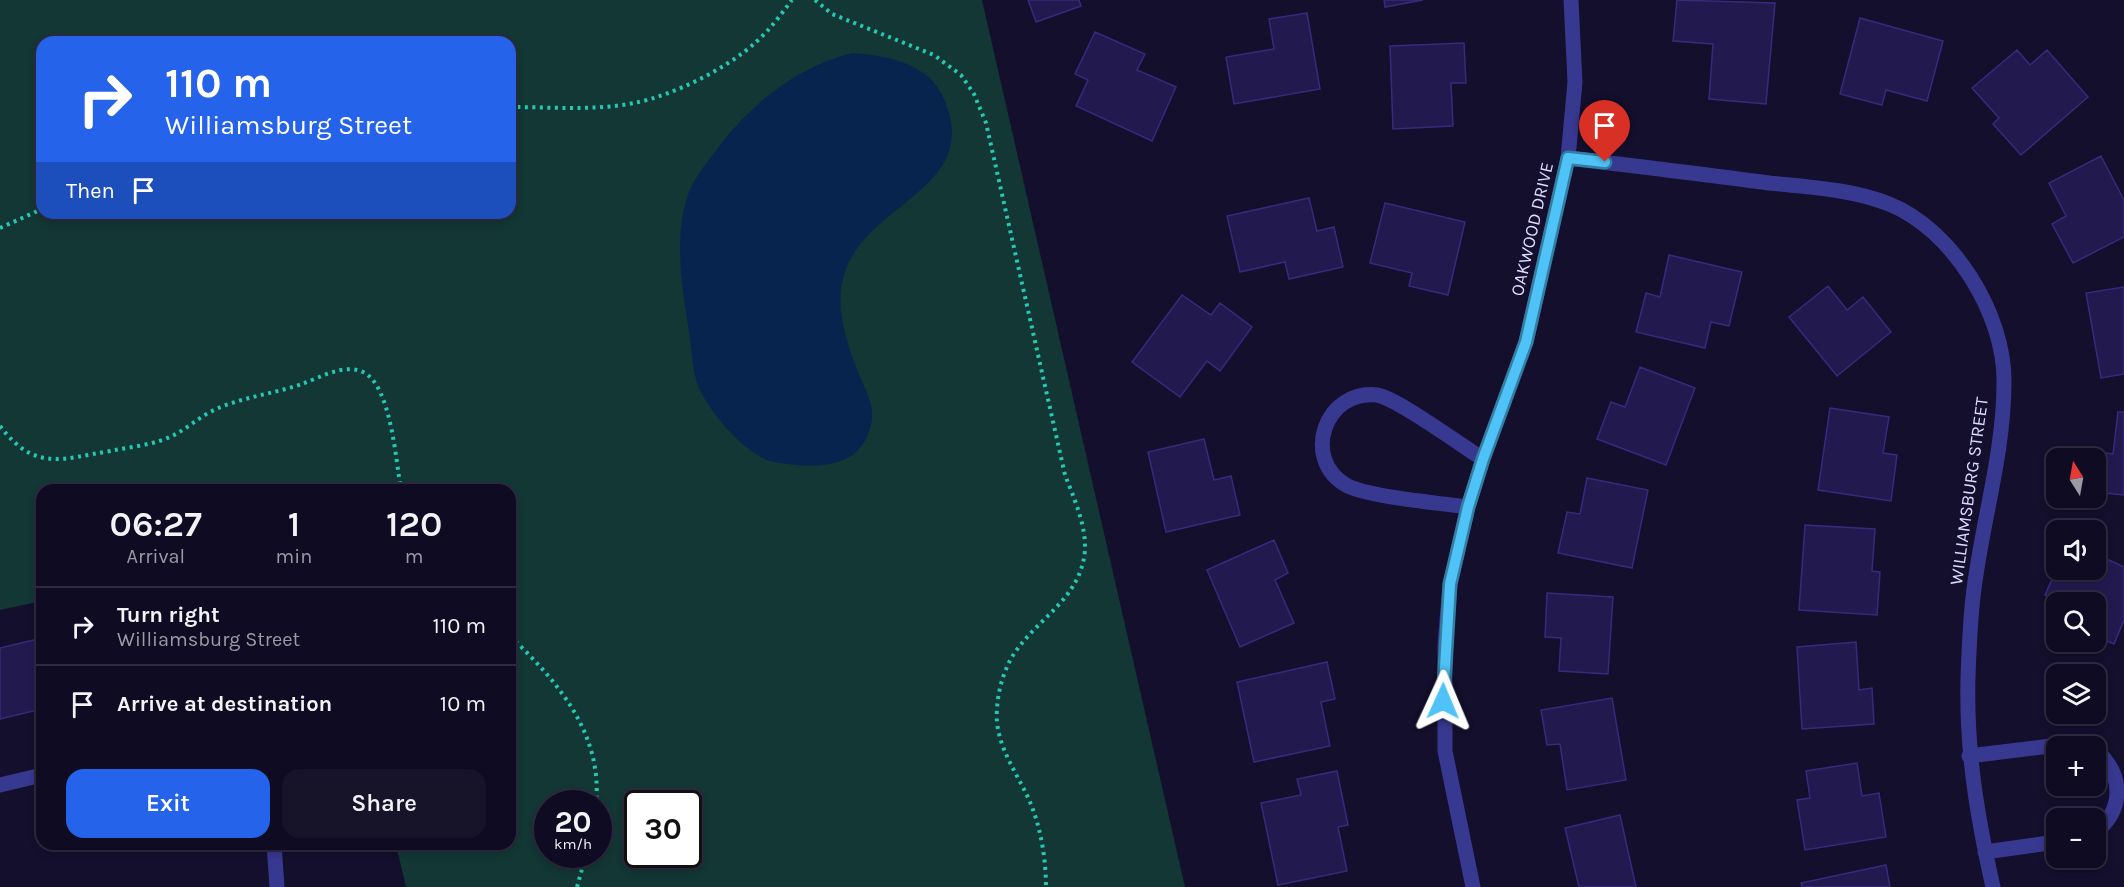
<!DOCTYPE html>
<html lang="en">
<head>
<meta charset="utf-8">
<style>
  body { margin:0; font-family:Karla,sans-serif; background:#17142a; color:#f1f3f6; height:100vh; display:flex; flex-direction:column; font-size:22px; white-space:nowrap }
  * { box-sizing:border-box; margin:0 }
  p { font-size:20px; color:#9b9ba5 }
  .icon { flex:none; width:33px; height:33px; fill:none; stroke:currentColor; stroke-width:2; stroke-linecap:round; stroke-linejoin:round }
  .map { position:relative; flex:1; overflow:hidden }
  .drawer { position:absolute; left:36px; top:484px; width:480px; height:366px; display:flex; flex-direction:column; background:#0e0b22; border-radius:18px; box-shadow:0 3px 9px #0003,0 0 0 2px #2e2b40 }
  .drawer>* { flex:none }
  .top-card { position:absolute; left:36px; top:36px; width:480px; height:183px; border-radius:18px; box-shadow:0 3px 9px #0003,0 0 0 2px #2e2b40; background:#2563eb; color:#fff; overflow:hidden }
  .needle { width:39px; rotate:349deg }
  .buttons { position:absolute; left:2046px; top:448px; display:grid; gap:12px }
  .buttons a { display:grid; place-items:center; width:60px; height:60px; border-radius:12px; background:#0e0b22; box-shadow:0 3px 9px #0003,0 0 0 2px #2e2b40; font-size:30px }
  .speed { position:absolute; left:534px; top:790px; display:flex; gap:12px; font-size:30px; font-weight:700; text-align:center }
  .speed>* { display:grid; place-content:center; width:78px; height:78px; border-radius:50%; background:#0e0b22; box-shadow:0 3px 9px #0003,0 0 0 2px #2e2b40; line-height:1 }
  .speed small { font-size:15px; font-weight:400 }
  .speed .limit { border:3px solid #111; border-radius:9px; background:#fff; color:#111 }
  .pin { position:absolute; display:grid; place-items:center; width:51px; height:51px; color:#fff; margin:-62px -26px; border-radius:50% 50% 50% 0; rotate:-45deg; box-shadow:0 0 6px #0007 }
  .pin .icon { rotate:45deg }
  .me { position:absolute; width:66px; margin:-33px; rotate:1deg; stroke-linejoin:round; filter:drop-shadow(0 0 4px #0008) }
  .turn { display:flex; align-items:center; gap:21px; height:126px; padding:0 30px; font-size:27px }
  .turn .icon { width:78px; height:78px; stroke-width:2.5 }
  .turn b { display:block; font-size:42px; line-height:51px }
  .then { display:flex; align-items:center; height:57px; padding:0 30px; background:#0003; gap:12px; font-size:22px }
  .eta { display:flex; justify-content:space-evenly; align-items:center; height:102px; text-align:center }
  .eta b { font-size:36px; font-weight:600; line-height:42px }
  .button { display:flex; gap:12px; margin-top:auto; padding:12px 30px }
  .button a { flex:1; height:69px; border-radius:18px; background:#2563eb; color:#fff; font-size:24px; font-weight:600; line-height:69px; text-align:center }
  .button a+a { background:#17142a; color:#f1f3f6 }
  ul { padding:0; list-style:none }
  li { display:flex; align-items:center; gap:18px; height:78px; padding:0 30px; border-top:2px solid #2e2b40 }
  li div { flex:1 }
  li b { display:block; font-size:22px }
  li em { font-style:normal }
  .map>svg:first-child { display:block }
  .green { fill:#123734; fill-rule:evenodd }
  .water { fill:#07244e }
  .building { fill:#221a4f; stroke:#372a7d; stroke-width:1.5 }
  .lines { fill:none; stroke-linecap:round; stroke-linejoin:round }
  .path { stroke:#27c7b6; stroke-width:4; stroke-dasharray:3 4.5; stroke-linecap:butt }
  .minor { stroke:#37388f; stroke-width:15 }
  .route-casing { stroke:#337fa1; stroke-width:15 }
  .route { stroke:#4fc3f7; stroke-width:10 }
  .labels { text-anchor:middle; stroke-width:6; stroke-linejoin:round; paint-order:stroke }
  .street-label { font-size:18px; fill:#dddbff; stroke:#130f2d }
</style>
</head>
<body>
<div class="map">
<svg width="2124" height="887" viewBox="0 0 2124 887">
  <rect width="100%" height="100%" fill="#130f2d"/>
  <path class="green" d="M0 0H982L1185 887H406L396 845 510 844V490H42V601L0 610ZM42 42H510V213H42ZM548 804H598V855H548ZM638 804H688V855H638Z"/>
  <path class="water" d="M852 53C883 55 925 62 941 93 989 188 865 201 844 275 834 308 847 344 859 374 863 386 871 398 872 412 873 423 869 434 863 444 845 471 803 467 774 462 747 457 710 413 699 388 693 374 692 354 690 338 683 292 672 238 689 192 696 175 709 160 720 145 755 101 797 67 852 53Z"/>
  <path class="building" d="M1028 0H1079L1081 6 1036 22Z
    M1384 0H1423L1385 7Z
    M1677 0 1775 3 1766 104 1709 99 1713 44 1673 41Z
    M1307 13 1320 89 1234 104 1226 57 1274 49 1269 19Z
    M1860 18 1943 41 1927 101 1886 90 1882 105 1840 94Z
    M1095 32 1145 54 1137 70 1176 87 1152 141 1076 106 1088 80 1075 74Z
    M1464 43 1466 83H1451L1453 126 1393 129 1390 46Z
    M2017 50 2030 65 2047 50 2088 97 2021 155 1993 124 1999 118 1972 88Z
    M2101 156 2124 200V237L2073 263 2052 224 2066 216 2049 183Z
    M1309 198 1317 231 1334 227 1343 267 1289 279 1285 262 1240 272 1227 216Z
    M1385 203 1465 222 1448 295 1409 286 1412 273 1370 263Z
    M1669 255 1742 272 1729 326 1711 322 1705 348 1636 332 1646 293 1660 297Z
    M1828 286 1847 310 1863 297 1891 332 1837 376 1789 317Z
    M2124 287V374L2101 378 2086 293Z
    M1182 295 1211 315 1220 303 1252 327 1220 371 1207 361 1180 397 1132 362Z
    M1640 367 1695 388 1666 465 1597 439 1611 402 1625 407Z
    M1830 408 1889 417 1883 453 1897 455 1891 501 1818 490Z
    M2118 412H2124V495L2096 492 2099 452 2113 454Z
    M1204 439 1214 480 1231 476 1240 515 1166 532 1148 452Z
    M1587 478 1648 490 1632 568 1558 553 1567 512 1580 514Z
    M1805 525 1875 529 1872 571 1880 572 1877 615 1799 610Z
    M1274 540 1288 573 1275 580 1294 623 1240 647 1207 570Z
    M2096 554 2124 567V620L2114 644 2096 636V603H2064L2045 595 2056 570H2096Z
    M1547 593 1613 597 1608 674 1559 671 1561 638 1545 637Z
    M42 638V709L0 719V648Z
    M1856 642 1859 690 1872 688 1874 724 1802 729 1797 647Z
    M1327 662 1335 699 1321 702 1330 746 1254 762 1237 682Z
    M1612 698 1626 780 1567 790 1560 744 1547 745 1541 710Z
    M1857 763 1862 796 1879 793 1886 837 1805 850 1797 800 1810 798 1806 771Z
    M1337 771 1348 825 1338 827 1347 871 1278 885 1261 803 1301 795 1297 779Z
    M1620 815 1636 887H1579L1565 828Z
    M1886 865 1890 887H1802L1801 883Z"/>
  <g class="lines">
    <path class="path" d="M815 0 832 14 934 55 961 75 974 94 986 123 1065 475C1074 498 1086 525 1085 550 1081 600 1035 619 1012 657 1003 673 998 691 997 709 994 744 1017 772 1030 802 1041 828 1046 860 1046 887
      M510 107C551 107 594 111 634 103 672 96 728 68 756 42 770 30 781 14 792 0
      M0 228 42 209
      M0 426C35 472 61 459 110 451 130 447 153 445 172 436 187 429 199 417 214 410 242 397 273 394 302 384 319 378 344 363 363 372 391 385 396 462 401 490
      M510 636C557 681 603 733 596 804
      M577 887 586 855"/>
    <path class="minor" d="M1568 158C1635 166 1702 174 1769 183 1808 187 1851 189 1889 204 1952 229 2005 314 2004 382 2004 455 1981 525 1973 597 1970 623 1969 651 1968 677 1966 750 1977 816 1993 887
      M1468 507C1440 503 1367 497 1346 485 1301 459 1325 389 1377 395 1397 398 1462 446 1483 459
      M2096 750C2124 775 2124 809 2096 832
      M1969 756 2075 743 2088 747
      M0 785 42 775
      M274 844 277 887
      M1985 852 2056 842
      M1473 887 1445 751V644L1450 584 1468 507 1483 459 1526 342 1568 158 1575 82 1571 0"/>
  </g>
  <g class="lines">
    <defs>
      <path id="route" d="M1443 701 1450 584 1468 507 1483 459 1526 342 1568 158 1605 162"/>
    </defs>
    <use href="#route" class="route-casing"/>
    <use href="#route" class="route"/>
  </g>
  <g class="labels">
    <g class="street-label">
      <text transform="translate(1532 229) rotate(-77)" y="6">OAKWOOD DRIVE</text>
      <text transform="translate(1969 491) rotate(-82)" y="6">WILLIAMSBURG STREET</text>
    </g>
  </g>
</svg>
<div class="buttons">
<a><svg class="needle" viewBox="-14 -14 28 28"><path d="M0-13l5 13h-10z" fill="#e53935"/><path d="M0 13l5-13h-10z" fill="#9b9ba5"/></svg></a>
<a><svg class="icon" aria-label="sound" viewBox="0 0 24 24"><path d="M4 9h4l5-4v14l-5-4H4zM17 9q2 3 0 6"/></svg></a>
<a><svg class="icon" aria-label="search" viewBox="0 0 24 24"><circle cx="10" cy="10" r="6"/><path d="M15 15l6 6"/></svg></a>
<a><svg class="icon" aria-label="layers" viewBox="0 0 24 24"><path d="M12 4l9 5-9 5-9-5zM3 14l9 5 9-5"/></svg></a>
<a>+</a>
<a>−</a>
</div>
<div class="speed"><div>20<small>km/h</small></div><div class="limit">30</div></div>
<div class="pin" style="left:1605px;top:162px;background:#d93025"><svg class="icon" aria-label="arrive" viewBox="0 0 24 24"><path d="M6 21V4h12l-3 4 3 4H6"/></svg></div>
<svg class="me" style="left:1443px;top:701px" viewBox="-20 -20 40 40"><path d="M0-17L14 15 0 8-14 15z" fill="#4fc3f7" stroke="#fff" stroke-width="4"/></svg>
<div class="top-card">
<div class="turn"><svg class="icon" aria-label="right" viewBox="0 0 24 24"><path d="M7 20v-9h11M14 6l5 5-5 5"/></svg><div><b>110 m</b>Williamsburg Street</div></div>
<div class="then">Then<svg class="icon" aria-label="arrive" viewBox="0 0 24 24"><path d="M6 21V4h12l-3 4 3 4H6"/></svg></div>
</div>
<section class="drawer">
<div class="eta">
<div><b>06:27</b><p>Arrival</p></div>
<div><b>1</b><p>min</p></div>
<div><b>120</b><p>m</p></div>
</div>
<ul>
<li><svg class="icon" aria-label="right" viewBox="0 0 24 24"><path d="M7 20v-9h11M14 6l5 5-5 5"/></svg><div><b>Turn right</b><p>Williamsburg Street</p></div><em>110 m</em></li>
<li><svg class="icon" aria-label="arrive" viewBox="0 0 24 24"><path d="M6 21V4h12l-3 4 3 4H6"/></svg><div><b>Arrive at destination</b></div><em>10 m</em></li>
</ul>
<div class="button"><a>Exit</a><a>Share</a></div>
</section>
</div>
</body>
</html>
